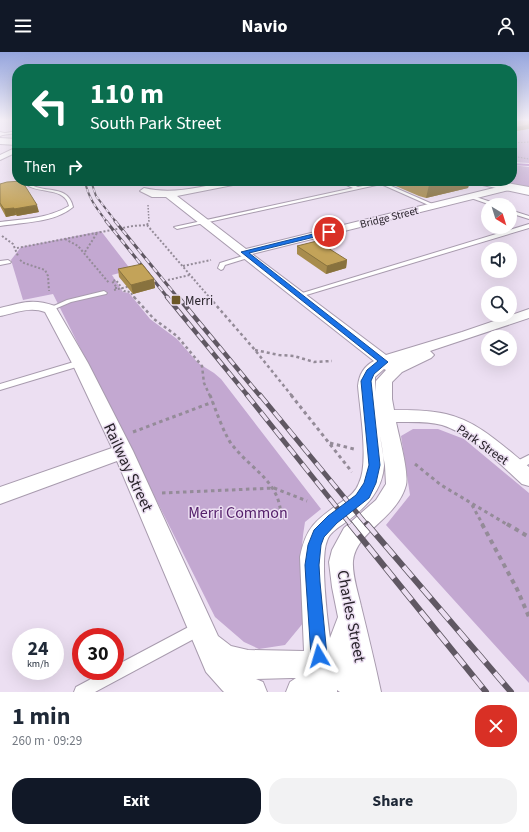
<!DOCTYPE html>
<html lang="en">
<head>
<meta charset="utf-8">
<style>
  body { margin:0; font-family:"Source Sans 3",sans-serif; background:#f2f2f3; color:#1f2937; height:100vh; display:flex; flex-direction:column; font-size:15px; white-space:nowrap }
  * { box-sizing:border-box; margin:0 }
  p { font-size:13px; color:#747a83 }
  .icon { flex:none; width:22px; height:22px; fill:none; stroke:currentColor; stroke-width:2; stroke-linecap:round; stroke-linejoin:round }
  .map { position:relative; height:640px; overflow:hidden }
  .details { display:flex; flex-direction:column; background:#fff; flex:1 }
  .details>* { flex:none }
  .guide { position:absolute; left:12px; top:12px; width:505px; height:122px; border-radius:16px; box-shadow:0 4px 16px #0002; background:#0b6e4f; color:#fff; overflow:hidden }
  .needle { width:26px; rotate:142deg }
  .buttons { position:absolute; left:481px; top:146px; display:grid; gap:8px }
  .buttons a { display:grid; place-items:center; width:36px; height:36px; border-radius:50%; background:#fff; box-shadow:0 4px 16px #0002; font-size:20px }
  .speed { position:absolute; left:12px; top:576px; display:flex; gap:8px; font-size:20px; font-weight:700; text-align:center }
  .speed>* { display:grid; place-content:center; width:52px; height:52px; border-radius:50%; background:#fff; box-shadow:0 4px 16px #0002; line-height:1 }
  .speed small { font-size:10px; font-weight:400 }
  .speed .limit { border:6px solid #d22; background:#fff; color:#111 }
  .pin { position:absolute; display:grid; place-items:center; width:34px; height:34px; color:#fff; margin:-17px; border:2px solid #fff; border-radius:50%; box-shadow:0 1px 4px #0007 }
  .me { position:absolute; width:44px; margin:-22px; rotate:353deg; stroke-linejoin:round; filter:drop-shadow(0 0 3px #0008) }
  .turn { display:flex; align-items:center; gap:14px; height:84px; padding:0 12px; font-size:18px }
  .turn .icon { width:52px; height:52px; stroke-width:2.5 }
  .turn b { display:block; font-size:28px; line-height:34px }
  .then { display:flex; align-items:center; height:38px; padding:0 12px; background:#0003; gap:8px; font-size:15px }
  .round { display:grid; place-items:center; flex:none; width:42px; height:42px; border-radius:16px; background:#f2f2f3 }
  .summary { display:flex; align-items:center; justify-content:space-between; height:68px; padding:0 12px }
  h1 { font-size:24px; font-weight:700; line-height:30px }
  .cta { display:flex; gap:8px; margin-top:auto; padding:8px 12px }
  .cta a { flex:1; height:46px; border-radius:16px; background:#111827; color:#fff; font-size:16px; font-weight:700; line-height:46px; text-align:center }
  .cta a+a { background:#f2f2f3; color:#1f2937 }
  header { display:flex; justify-content:space-between; align-items:center; height:52px; padding:0 12px; background:#111827; color:#fff; font-size:18px; font-weight:700 }
  .map>svg:first-child { display:block }
  .green { fill:#c3a8d1 }
  .lines { fill:none; stroke-linecap:round; stroke-linejoin:round }
  .stream { fill:#b68bca; fill-rule:evenodd }
  .lane-casing { stroke:#a89bae; stroke-width:2 }
  .street-casing { stroke:#a89bae; stroke-width:2 }
  .secondary-casing { stroke:#a89bae; stroke-width:2 }
  .path-far5 { stroke:#948b98; stroke-width:1; stroke-dasharray:1.5 1.5; stroke-linecap:butt }
  .path-far4 { stroke:#948b98; stroke-width:1.5; stroke-dasharray:1.5 1.5; stroke-linecap:butt }
  .path-far3 { stroke:#948b98; stroke-width:2; stroke-dasharray:2 2; stroke-linecap:butt }
  .path-far2 { stroke:#948b98; stroke-width:2.5; stroke-dasharray:3 3; stroke-linecap:butt }
  .path-far1 { stroke:#948b98; stroke-width:3; stroke-dasharray:3.5 3.5; stroke-linecap:butt }
  .path { stroke:#948b98; stroke-width:4; stroke-dasharray:4.5 4.5; stroke-linecap:butt }
  .lane { fill:#fff; fill-rule:evenodd }
  .street { fill:#fff; fill-rule:evenodd }
  .secondary { fill:#fff; fill-rule:evenodd }
  .rail-far4-casing { stroke:#605863; stroke-width:2 }
  .rail-far3-casing { stroke:#605863; stroke-width:3 }
  .rail-far2-casing { stroke:#605863; stroke-width:4.5 }
  .rail-far1-casing { stroke:#605863; stroke-width:5 }
  .rail-casing { stroke:#605863; stroke-width:6 }
  .rail-far4 { stroke:#ecdff2; stroke-width:1.5; stroke-dasharray:4; stroke-linecap:butt }
  .rail-far3 { stroke:#ecdff2; stroke-width:2; stroke-dasharray:6; stroke-linecap:butt }
  .rail-far2 { stroke:#ecdff2; stroke-width:3; stroke-dasharray:8; stroke-linecap:butt }
  .rail-far1 { stroke:#ecdff2; stroke-width:3.5; stroke-dasharray:11; stroke-linecap:butt }
  .rail { stroke:#ecdff2; stroke-width:4.5; stroke-dasharray:14; stroke-linecap:butt }
  .wall { fill:#a88c4d }
  .shaded-wall { fill:#88723e }
  .building { fill:#c3a359; stroke:#88723e }
  .route { fill:#1a73e8; stroke:#114b97 }
  .poi-dot { fill:#6c5827; stroke:#ecdff2; stroke-width:1.5 }
  .labels { text-anchor:middle; stroke-width:3; stroke-linejoin:round; paint-order:stroke }
  .far-street-label { font-size:11px; fill:#28232a; stroke:#ecdff2 }
  .poi-label { font-size:13px; fill:#28232a; stroke:#ecdff2; text-anchor:start }
  .street-label { font-size:13px; fill:#28232a; stroke:#ecdff2 }
  .near-street-label { font-size:16px; fill:#28232a; stroke:#ecdff2 }
  .near-park-label { font-size:16px; fill:#55206b; stroke:#ecdff2 }
</style>
</head>
<body>
<header><svg class="icon" aria-label="menu" viewBox="0 0 24 24"><path d="M4 6h16M4 12h16M4 18h16"/></svg>Navio<svg class="icon" aria-label="person" viewBox="0 0 24 24"><circle cx="12" cy="8" r="4"/><path d="M4 21q1-7 8-7t8 7"/></svg></header>
<div class="map">
<svg width="529" height="640" viewBox="0 0 529 640">
  <rect width="100%" height="100%" fill="#ecdff2"/>
  <path class="green" d="M529 77V111L512 110V80Z
    M512 113 529 115V136L496 129H512Z
    M101 179 131 218 112 223 123 240 129 241 150 267 177 287 198 311 214 321 221 327 321 457 305 470C299 504 301 535 304 570L285 593 259 597 244 590 215 565 53 242 23 248 11 208 21 195Z
    M413 377H438L464 387 529 441V631L386 473 410 443 401 384Z"/>
  <g class="lines">
    <path class="stream" d="M512 111 529 112V114L512 113Z"/>
    <defs>
      <path id="lane" d="M17 79V81L2 83 0 82Z
        M26 129H30V132C45 142 68 132 73 155 54 171 24 170 0 174V170C24 167 47 167 69 154 65 135 40 142 27 133Z
        M338 129H344L358 135 382 130 437 154 433 155 381 132 177 177 174 175 353 136Z
        M473 144 497 152V153H491L471 146V144Z
        M510 158 529 164V167L510 161Z
        M529 172V176L303 244H299L298 243 299 242Z
        M249 202 251 203V205L225 213 223 217 221 218 218 216 220 211Z
        M8 208 11 210 10 211 0 213V209Z
        M104 239 107 241 106 242 71 250 50 259 47 257 67 248Z
        M77 309H83L84 311 83 313 0 338V332Z
        M529 403V412C523 415 518 420 511 418L510 415 511 412Z
        M198 570 203 572 205 577 203 582 95 640H74L76 635 106 619H115V614Z"/>
      <path id="street" d="M0 80 4 81 5 82 0 84Z
        M17 95V100L0 108V103Z
        M229 129H244L243 131 177 144 246 197 510 132 514 135 513 137 252 202 386 303 462 280 529 257V266L430 299 434 303 431 306 402 320 392 330V347L394 358C411 358 429 358 446 362 478 369 504 395 529 415V434L522 432C500 412 471 382 442 373 428 369 411 370 396 370 399 385 409 420 406 433 397 467 356 479 353 509 352 523 358 540 361 554 368 583 375 611 381 640H340L337 638V640H286L290 630 296 626H292L256 627 263 630 267 640H224L222 638 206 620 117 409 0 452V435L112 396 72 311 45 260C30 254 15 261 0 264V256C22 251 32 246 55 254L88 311 133 399 218 584 231 594 248 598 304 599 300 505C306 475 316 468 340 451 348 446 356 440 359 431 369 411 360 358 358 334 359 323 364 314 374 309L166 145H152L140 139 144 136C172 143 201 135 229 129ZM384 317 386 318 376 329 375 340V325ZM380 384 385 414 386 432 376 448 344 476 332 498 329 510 332 535 338 565 330 586C327 566 320 505 327 489 329 481 339 475 346 470 365 456 382 440 384 414 384 405 382 394 380 384Z"/>
      <path id="secondary" d="M0 86 17 87V93L0 92Z
        M472 129H496L529 135V143L478 132 474 131Z"/>
    </defs>
    <use href="#lane" class="lane-casing"/>
    <use href="#street" class="street-casing"/>
    <use href="#secondary" class="secondary-casing"/>
    <path class="path-far5" d="M512 91 529 90
      M512 104 529 107"/>
    <path class="path-far4" d="M148 153 149 170"/>
    <path class="path-far3" d="M147 173 210 246
      M147 173 149 169
      M2 184 13 192 18 204
      M65 187 78 194 109 231
      M17 196 133 174 147 173
      M85 200 97 181
      M20 208 24 211 45 218 48 224 49 239
      M183 214 211 208
      M168 228 190 223
      M115 236H117L112 229 116 228 124 239 130 240 135 246
      M114 238 131 234"/>
    <path class="path-far2" d="M134 245 154 267 177 284 202 314 204 331 210 344
      M209 245 255 298 292 344
      M255 298 279 303 294 304 314 310 332 309"/>
    <path class="path-far1" d="M210 343C215 356 225 385 233 394 254 420 281 430 281 467
      M291 343 352 420
      M133 380 213 350
      M330 391 354 397
      M415 412 441 433 508 473
      M162 441 274 436 307 449
      M472 453 483 473"/>
    <path class="path" d="M482 472 517 537 529 565
      M507 472 529 485"/>
    <use href="#lane" class="lane"/>
    <use href="#street" class="street"/>
    <use href="#secondary" class="secondary"/>
    <defs>
      <path id="rail-far4" d="M85 129C88 146 97 157 107 170
        M91 129 96 144 116 170"/>
      <path id="rail-far3" d="M106 169 168 246
        M115 169 178 246"/>
      <path id="rail-far2" d="M167 245 248 344
        M178 245 260 344"/>
      <path id="rail-far1" d="M247 343 351 473
        M260 343 367 473"/>
      <path id="rail" d="M350 472 486 640
        M367 472 511 640"/>
    </defs>
    <use href="#rail-far4" class="rail-far4-casing"/>
    <use href="#rail-far3" class="rail-far3-casing"/>
    <use href="#rail-far2" class="rail-far2-casing"/>
    <use href="#rail-far1" class="rail-far1-casing"/>
    <use href="#rail" class="rail-casing"/>
    <use href="#rail-far4" class="rail-far4"/>
    <use href="#rail-far3" class="rail-far3"/>
    <use href="#rail-far2" class="rail-far2"/>
    <use href="#rail-far1" class="rail-far1"/>
    <use href="#rail" class="rail"/>
  </g>
  <path class="wall" d="M384 129H470L468 136 426 146 419 144Z
    M0 132 39 160 17 164 16 163 6 165 0 154Z
    M297 194 347 208 346 216 326 222 297 202Z
    M118 217 154 227 155 236 133 242 119 225Z"/>
  <path class="shaded-wall" d="M529 73V77L512 80V76Z
    M444 129H470L468 136 426 146 429 133Z
    M37 153 39 160 17 164 14 157Z
    M14 156 16 163 6 165 4 157Z
    M347 208 346 216 326 222 327 214Z
    M154 227 155 236 133 242 131 233Z"/>
  <path class="building" d="M512 67H529V73L512 76Z
    M22 129 37 153 14 157V156L4 157 0 151V132L7 130Z
    M416 129H444L429 133 421 131Z
    M317 189 347 208 327 214 297 194Z
    M142 212 154 227 131 233 118 217Z"/>
  <linearGradient id="sky" x2="0" y2="1"><stop stop-color="#94a4dc"/><stop offset="0.43" stop-color="#f6f1f9"/><stop offset="1" stop-color="#f6f1f9" stop-opacity="0"/></linearGradient>
  <rect width="529" height="157" fill="url(#sky)"/>
  <path class="route" d="M329 178 331 179V181L249 201 388 310 374 322 371 329 380 413 376 431 369 446 337 471 324 485 321 493 319 513 320 530 327 604 324 610 319 612 313 610 311 604 306 530 305 513 308 493 314 478 328 464 356 443 364 431 369 413 361 329 367 318 378 309 241 200Z"/>
  <rect class="poi-dot" x="171" y="243" width="10" height="10" rx="2"/>
  <g class="labels">
    <g class="far-street-label">
      <text transform="translate(389 165) rotate(-14)" y="4">Bridge Street</text>
    </g>
    <g class="poi-label">
      <text x="185" y="253">Merri</text>
    </g>
    <g class="street-label">
      <text transform="translate(483 392) rotate(35)" y="5">Park Street</text>
    </g>
    <g class="near-street-label">
      <text transform="translate(129 415) rotate(65)" y="6">Railway Street</text>
      <text transform="translate(352 564) rotate(79)" y="6">Charles Street</text>
    </g>
    <g class="near-park-label">
      <text x="238" y="466">Merri Common</text>
    </g>
  </g>
</svg>
<div class="buttons">
<a><svg class="needle" viewBox="-14 -14 28 28"><path d="M0-13l5 13h-10z" fill="#e53935"/><path d="M0 13l5-13h-10z" fill="#747a83"/></svg></a>
<a><svg class="icon" aria-label="sound" viewBox="0 0 24 24"><path d="M4 9h4l5-4v14l-5-4H4zM17 9q2 3 0 6"/></svg></a>
<a><svg class="icon" aria-label="search" viewBox="0 0 24 24"><circle cx="10" cy="10" r="6"/><path d="M15 15l6 6"/></svg></a>
<a><svg class="icon" aria-label="layers" viewBox="0 0 24 24"><path d="M12 4l9 5-9 5-9-5zM3 14l9 5 9-5"/></svg></a>
</div>
<div class="speed"><div>24<small>km/h</small></div><div class="limit">30</div></div>
<div class="pin" style="left:329px;top:180px;background:#d93025"><svg class="icon" aria-label="arrive" viewBox="0 0 24 24"><path d="M6 21V4h12l-3 4 3 4H6"/></svg></div>
<svg class="me" style="left:319px;top:604px" viewBox="-20 -20 40 40"><path d="M0-17L14 15 0 8-14 15z" fill="#1a73e8" stroke="#fff" stroke-width="4"/></svg>
<div class="guide">
<div class="turn"><svg class="icon" aria-label="left" viewBox="0 0 24 24"><path d="M17 20v-9H6M10 6l-5 5 5 5"/></svg><div><b>110 m</b>South Park Street</div></div>
<div class="then">Then<svg class="icon" aria-label="right" viewBox="0 0 24 24"><path d="M7 20v-9h11M14 6l5 5-5 5"/></svg></div>
</div>
</div>
<section class="details">
<div class="summary"><div><h1>1 min</h1><p>260 m · 09:29</p></div><a class="round" style="background:#d93025;color:#fff"><svg class="icon" aria-label="close" viewBox="0 0 24 24"><path d="M6 6l12 12M18 6L6 18"/></svg></a></div>
<div class="cta"><a>Exit</a><a>Share</a></div>
</section>
</body>
</html>
